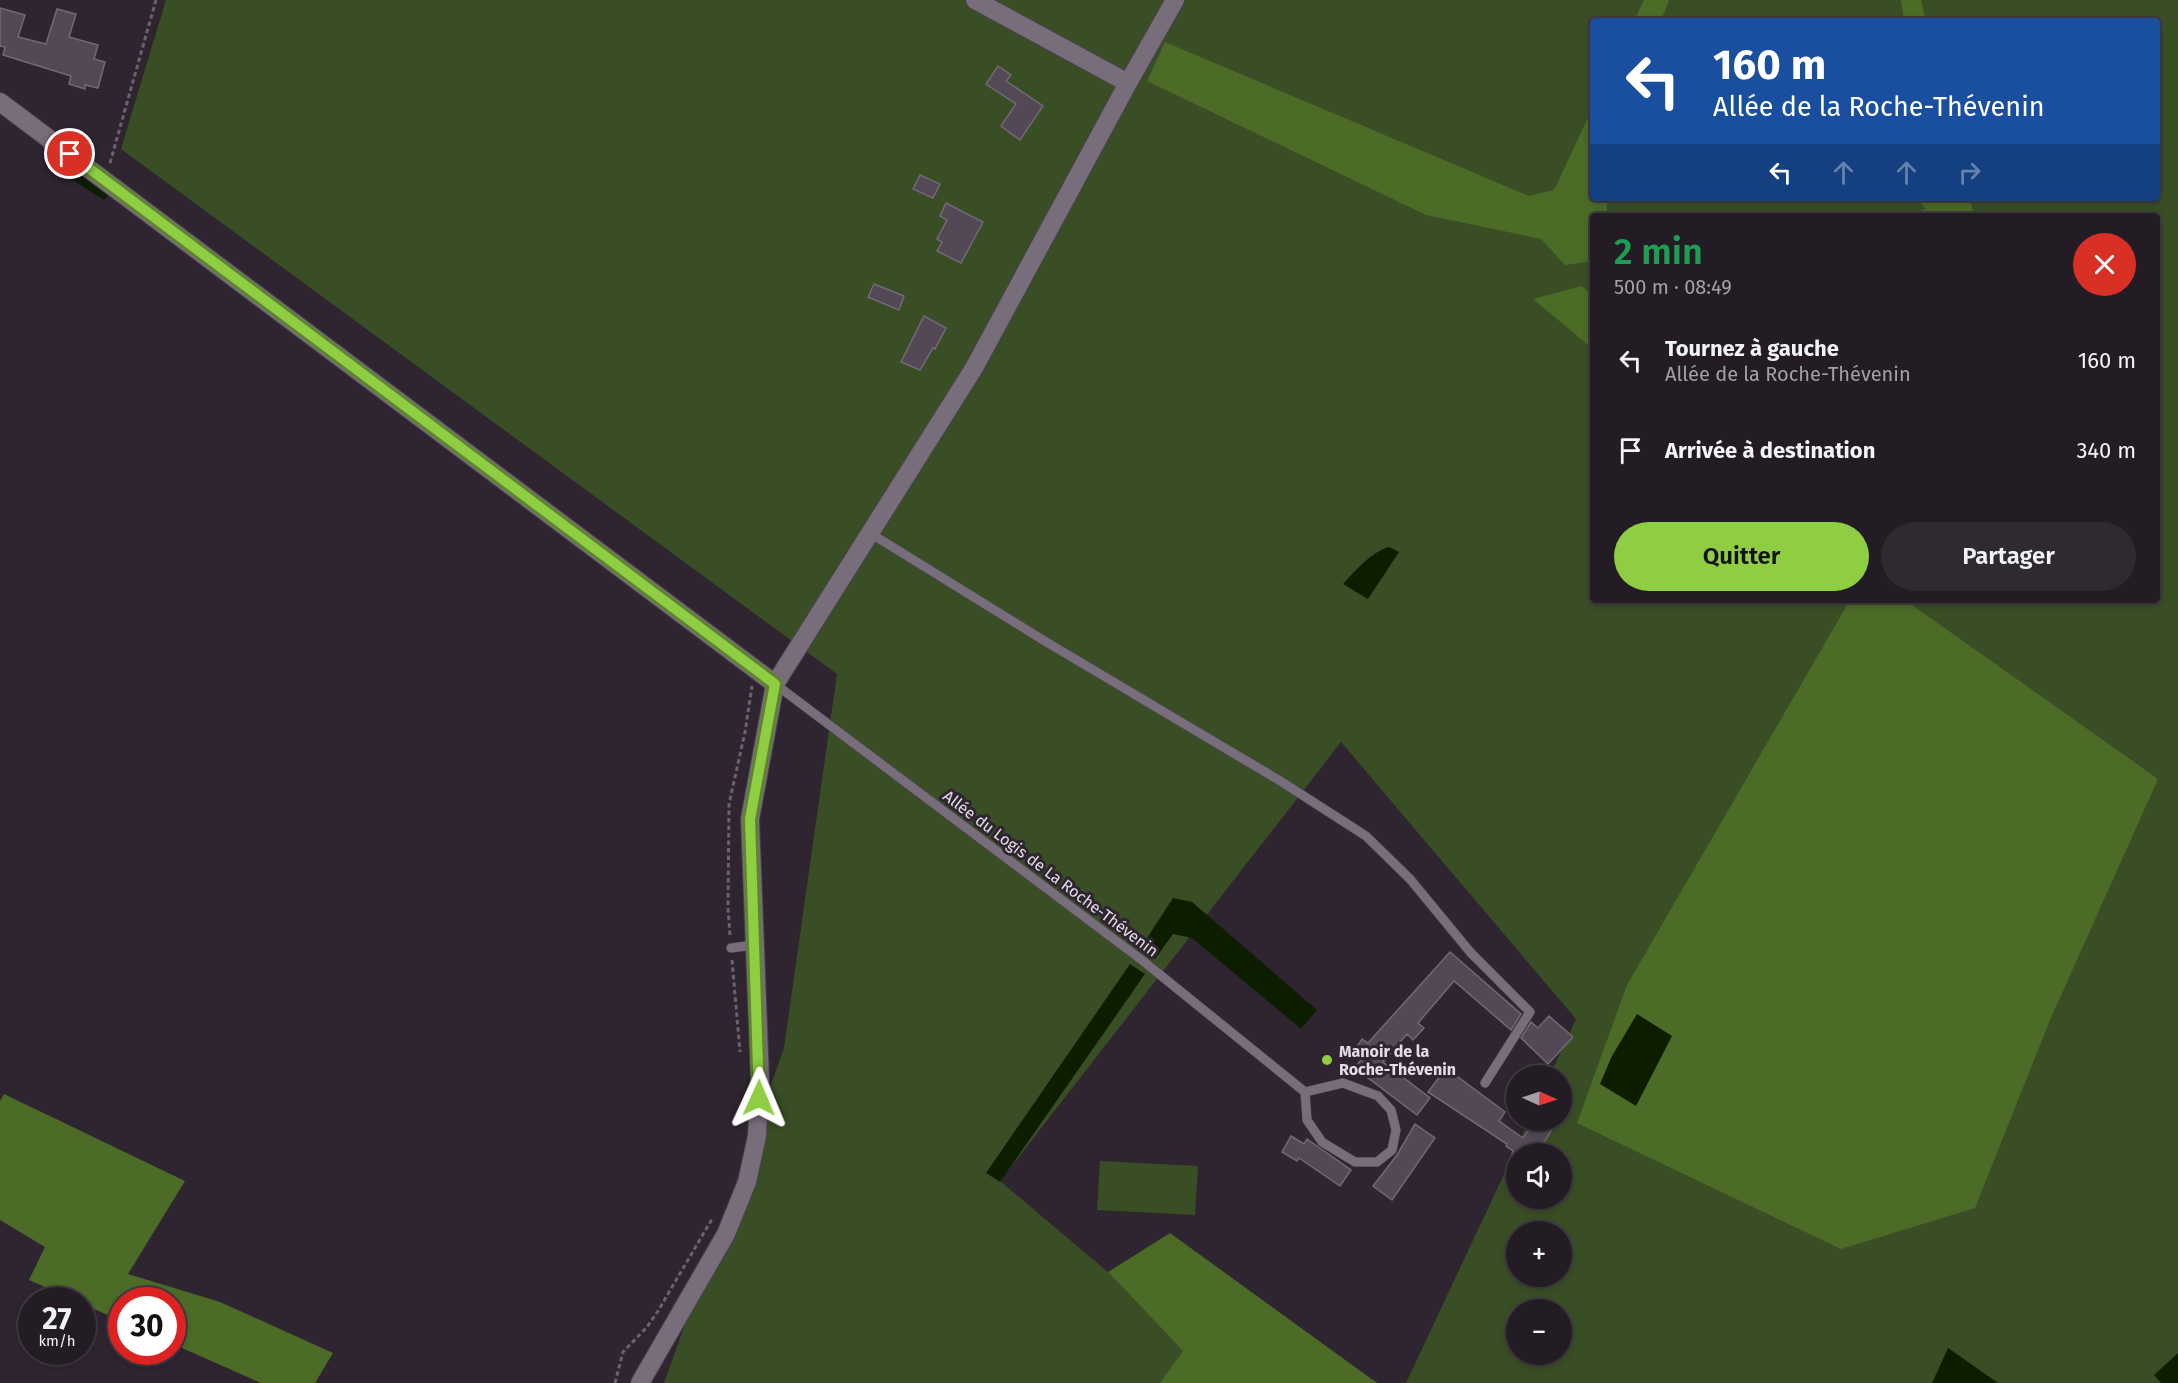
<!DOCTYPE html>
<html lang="fr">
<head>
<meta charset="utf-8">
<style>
  body { margin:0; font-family:"Fira Sans",sans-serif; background:#2f2932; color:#f1f3f6; height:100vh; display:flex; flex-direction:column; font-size:22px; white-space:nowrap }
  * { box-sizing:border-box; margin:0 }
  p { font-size:20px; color:#a3a1a7 }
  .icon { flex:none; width:33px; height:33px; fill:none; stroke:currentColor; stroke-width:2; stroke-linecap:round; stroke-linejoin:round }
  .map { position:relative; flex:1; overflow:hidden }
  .panel { position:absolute; left:1590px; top:213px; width:570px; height:390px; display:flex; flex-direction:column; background:#231c25; border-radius:6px; box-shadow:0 3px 9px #0003,0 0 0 2px #403a42 }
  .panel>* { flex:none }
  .banner { position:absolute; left:1590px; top:18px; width:570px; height:183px; border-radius:6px; box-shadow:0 3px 9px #0003,0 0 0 2px #403a42; background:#1a4fa0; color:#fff; overflow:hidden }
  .needle { width:39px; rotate:93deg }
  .buttons { position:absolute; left:1506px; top:1065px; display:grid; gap:12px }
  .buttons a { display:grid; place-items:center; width:66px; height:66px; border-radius:50%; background:#231c25; box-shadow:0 3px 9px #0003,0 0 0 2px #403a42; font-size:30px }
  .speed { position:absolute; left:18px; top:1287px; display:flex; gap:12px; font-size:30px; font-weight:700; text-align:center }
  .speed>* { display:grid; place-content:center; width:78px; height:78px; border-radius:50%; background:#231c25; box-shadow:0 3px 9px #0003,0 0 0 2px #403a42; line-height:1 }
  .speed small { font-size:15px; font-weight:400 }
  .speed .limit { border:9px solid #d22; background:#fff; color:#111 }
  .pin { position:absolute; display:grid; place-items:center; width:51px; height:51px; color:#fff; margin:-26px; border:3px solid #fff; border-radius:50%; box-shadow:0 2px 6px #0007 }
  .me { position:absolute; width:66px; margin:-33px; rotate:1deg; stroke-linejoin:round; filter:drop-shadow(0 0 4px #0008) }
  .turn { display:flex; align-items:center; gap:21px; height:126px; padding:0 24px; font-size:27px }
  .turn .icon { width:78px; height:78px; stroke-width:2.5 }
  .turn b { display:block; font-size:42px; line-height:51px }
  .lanes { display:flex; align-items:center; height:57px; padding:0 24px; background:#0003; justify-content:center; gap:30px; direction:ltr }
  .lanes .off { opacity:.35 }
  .round { display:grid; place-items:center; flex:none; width:63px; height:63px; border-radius:32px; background:#2f2932 }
  .overview { display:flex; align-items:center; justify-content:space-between; height:102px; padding:0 24px }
  h1 { font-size:36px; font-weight:600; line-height:45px; color:#1e9e55 }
  .cta { display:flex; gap:12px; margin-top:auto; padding:12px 24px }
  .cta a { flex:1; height:69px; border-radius:36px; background:#8fcd42; color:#111; font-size:24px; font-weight:600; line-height:69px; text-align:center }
  .cta a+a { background:#2f2932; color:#f1f3f6 }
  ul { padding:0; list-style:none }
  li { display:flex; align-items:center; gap:18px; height:90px; padding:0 24px }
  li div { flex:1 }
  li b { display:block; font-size:22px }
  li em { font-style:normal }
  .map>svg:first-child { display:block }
  .green { fill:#3a4e26; fill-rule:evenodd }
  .forest { fill:#4b6b27 }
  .water { fill:#0d1d00 }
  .building { fill:#534956; stroke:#746877; stroke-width:1.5 }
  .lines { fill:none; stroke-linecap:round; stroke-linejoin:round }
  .service-casing { stroke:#48404a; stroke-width:10 }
  .minor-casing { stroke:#48404a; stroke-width:20 }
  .path { stroke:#6b626c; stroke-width:3; stroke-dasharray:4.5 3; stroke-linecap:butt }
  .service { stroke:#786d7b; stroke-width:9 }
  .minor { stroke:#786d7b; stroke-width:18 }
  .route-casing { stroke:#5d852b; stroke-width:15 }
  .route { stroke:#8fcd42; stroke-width:10 }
  .poi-dot { fill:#8fcd42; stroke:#2f2531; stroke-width:2 }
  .labels { text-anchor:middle; stroke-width:6; stroke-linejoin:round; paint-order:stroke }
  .street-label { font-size:16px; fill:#e4dde5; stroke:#2f2531 }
  .poi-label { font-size:16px; font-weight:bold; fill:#e4dde5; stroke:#2f2531; text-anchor:start }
</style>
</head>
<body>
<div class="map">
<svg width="2178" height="1383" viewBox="0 0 2178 1383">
  <rect width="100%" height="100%" fill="#2f2531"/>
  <path class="green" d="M166 0H2178V1383H1406L1529 1121 1562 1120V1076L1550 1075 1576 1019 1341 742 1000 1181 1108 1272 1183 1351 1162 1383H664L784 1048 837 674 121 149ZM1593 21H2157V198H1593ZM1593 216H2157V600H1593ZM1516 1154H1562V1198H1516ZM1516 1232H1562V1276H1516ZM1516 1310H1562V1354H1516Z
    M1100 1161 1198 1166 1195 1215 1097 1210Z"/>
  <path class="forest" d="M1644 0H1669L1661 21H1634Z
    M1901 0H1921L1926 21H1904Z
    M1165 42 1529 196 1554 190 1593 107V198H1608L1606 215 1609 216H1593V261L1565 265 1541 239 1426 215 1147 81Z
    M1916 198H1970L1974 216H1865L1909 215 1926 209Z
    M1582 286 1593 296V349L1533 299Z
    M1850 600H1905L2158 779 2050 1020 1975 1208 1841 1249 1577 1123 1627 985Z
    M4 1094 185 1181 128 1274 220 1302 333 1353 315 1383H261L173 1344 172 1300H122L121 1321 83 1304 82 1300H75L29 1280 45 1247 0 1220V1101Z
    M1170 1233 1377 1383H1160L1183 1351 1108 1272Z"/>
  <path class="water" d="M75 164 111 191 104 200 71 179 69 173Z
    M1389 547 1399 552 1368 599 1343 584C1355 571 1371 552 1389 547Z
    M1173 898 1192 902 1317 1010 1301 1029 1192 938 1173 934 1155 959 1140 949Z
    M1130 964 1145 974 1000 1182 986 1173Z
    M1637 1014 1672 1036 1636 1106 1600 1084 1612 1056Z
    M1948 1348 1998 1383H1932Z
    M2178 1353V1383H2161L2154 1375Z"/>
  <path class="building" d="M0 8 25 15 18 37 46 44 57 9 76 14 69 37 98 45 94 59 105 62 98 88 85 85V89L69 84 71 76 3 55 5 47 0 46Z
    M998 66 1011 75 1006 81 1043 106 1020 140 1001 126 1016 104 986 84Z
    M920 175 940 184 933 198 913 189Z
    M946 203 983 222 961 263 937 251 942 242 937 239 947 220 940 216Z
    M874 284 904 296 899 310 868 297Z
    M924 316 946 328 935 349 933 348 920 370 901 362Z
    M1450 952 1521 1014 1511 1030 1454 981 1418 1023 1424 1028 1413 1040 1407 1034 1383 1062 1430 1098 1417 1115 1355 1068 1361 1060 1352 1054 1362 1039 1368 1043Z
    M1549 1016 1573 1037 1548 1064 1521 1038 1531 1022 1538 1028Z
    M1446 1068 1505 1112 1499 1121 1523 1138 1535 1120H1558L1539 1150 1544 1154H1512L1513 1151 1506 1146 1507 1144 1428 1092Z
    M1415 1124 1435 1138 1392 1200 1373 1186 1397 1155Z
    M1291 1136 1304 1144 1307 1139 1351 1170 1340 1186 1299 1158 1297 1161 1282 1152Z"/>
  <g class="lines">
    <defs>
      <path id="service" d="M870 533 1043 640 1282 782 1366 836 1410 879 1471 953 1530 1012 1485 1083
        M775 684 1143 961 1305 1092
        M731 948 754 945
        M1343 1083 1378 1096 1391 1110 1396 1130 1392 1150 1377 1162H1355L1322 1142 1307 1120 1305 1092Z"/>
      <path id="minor" d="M975 0 1128 83
        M0 102 775 684
        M640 1383 726 1234 747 1182 757 1136 760 1079 750 819 775 684 974 368 1128 83 1175 0"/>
    </defs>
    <use href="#service" class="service-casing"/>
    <use href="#minor" class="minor-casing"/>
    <path class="path" d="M110 163 156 0
      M730 935 728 908 729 804 745 732 752 686
      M732 960 740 1052
      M615 1383 623 1352 647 1327 658 1311 712 1219"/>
    <use href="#service" class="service"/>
    <use href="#minor" class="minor"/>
  </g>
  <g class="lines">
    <defs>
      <path id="route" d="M70 154 775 684 750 819 759 1098"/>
    </defs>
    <use href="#route" class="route-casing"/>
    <use href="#route" class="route"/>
  </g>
  <circle class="poi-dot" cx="1327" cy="1060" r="6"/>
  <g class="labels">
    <g class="street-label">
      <text transform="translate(1051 873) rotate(37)" y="6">Allée du Logis de La Roche-Thévenin</text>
    </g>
    <g class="poi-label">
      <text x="1339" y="1057">Manoir de la<tspan x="1339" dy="18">Roche-Thévenin</tspan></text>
    </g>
  </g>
</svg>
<div class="buttons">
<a><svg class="needle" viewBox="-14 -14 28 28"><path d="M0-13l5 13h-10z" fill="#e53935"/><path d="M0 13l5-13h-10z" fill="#a3a1a7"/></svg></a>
<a><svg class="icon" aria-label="sound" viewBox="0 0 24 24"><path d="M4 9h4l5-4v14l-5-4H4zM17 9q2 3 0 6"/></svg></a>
<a>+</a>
<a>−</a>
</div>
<div class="speed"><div>27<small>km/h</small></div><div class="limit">30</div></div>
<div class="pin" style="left:70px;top:154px;background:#d93025"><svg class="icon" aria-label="arrive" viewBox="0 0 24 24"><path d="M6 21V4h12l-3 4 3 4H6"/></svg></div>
<svg class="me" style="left:759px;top:1098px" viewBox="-20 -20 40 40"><path d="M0-17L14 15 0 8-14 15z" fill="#8fcd42" stroke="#fff" stroke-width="4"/></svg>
<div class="banner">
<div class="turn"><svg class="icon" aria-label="left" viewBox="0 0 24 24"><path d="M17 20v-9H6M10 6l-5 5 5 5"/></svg><div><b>160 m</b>Allée de la Roche-Thévenin</div></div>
<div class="lanes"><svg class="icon" aria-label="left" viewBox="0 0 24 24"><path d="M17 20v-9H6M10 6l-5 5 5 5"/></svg><svg class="icon off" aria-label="ahead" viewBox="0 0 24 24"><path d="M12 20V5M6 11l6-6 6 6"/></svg><svg class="icon off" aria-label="ahead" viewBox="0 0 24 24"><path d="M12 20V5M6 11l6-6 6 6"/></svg><svg class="icon off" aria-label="right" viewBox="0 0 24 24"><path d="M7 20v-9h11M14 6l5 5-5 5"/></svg></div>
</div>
<section class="panel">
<div class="overview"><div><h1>2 min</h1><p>500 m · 08:49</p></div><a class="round" style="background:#d93025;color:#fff"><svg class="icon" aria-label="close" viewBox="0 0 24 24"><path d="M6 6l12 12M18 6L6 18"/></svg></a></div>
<ul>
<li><svg class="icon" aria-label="left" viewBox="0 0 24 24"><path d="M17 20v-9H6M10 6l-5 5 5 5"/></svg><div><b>Tournez à gauche</b><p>Allée de la Roche-Thévenin</p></div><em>160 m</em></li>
<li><svg class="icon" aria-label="arrive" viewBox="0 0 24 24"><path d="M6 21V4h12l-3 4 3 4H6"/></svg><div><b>Arrivée à destination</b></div><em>340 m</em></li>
</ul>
<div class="cta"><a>Quitter</a><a>Partager</a></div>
</section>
</div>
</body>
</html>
